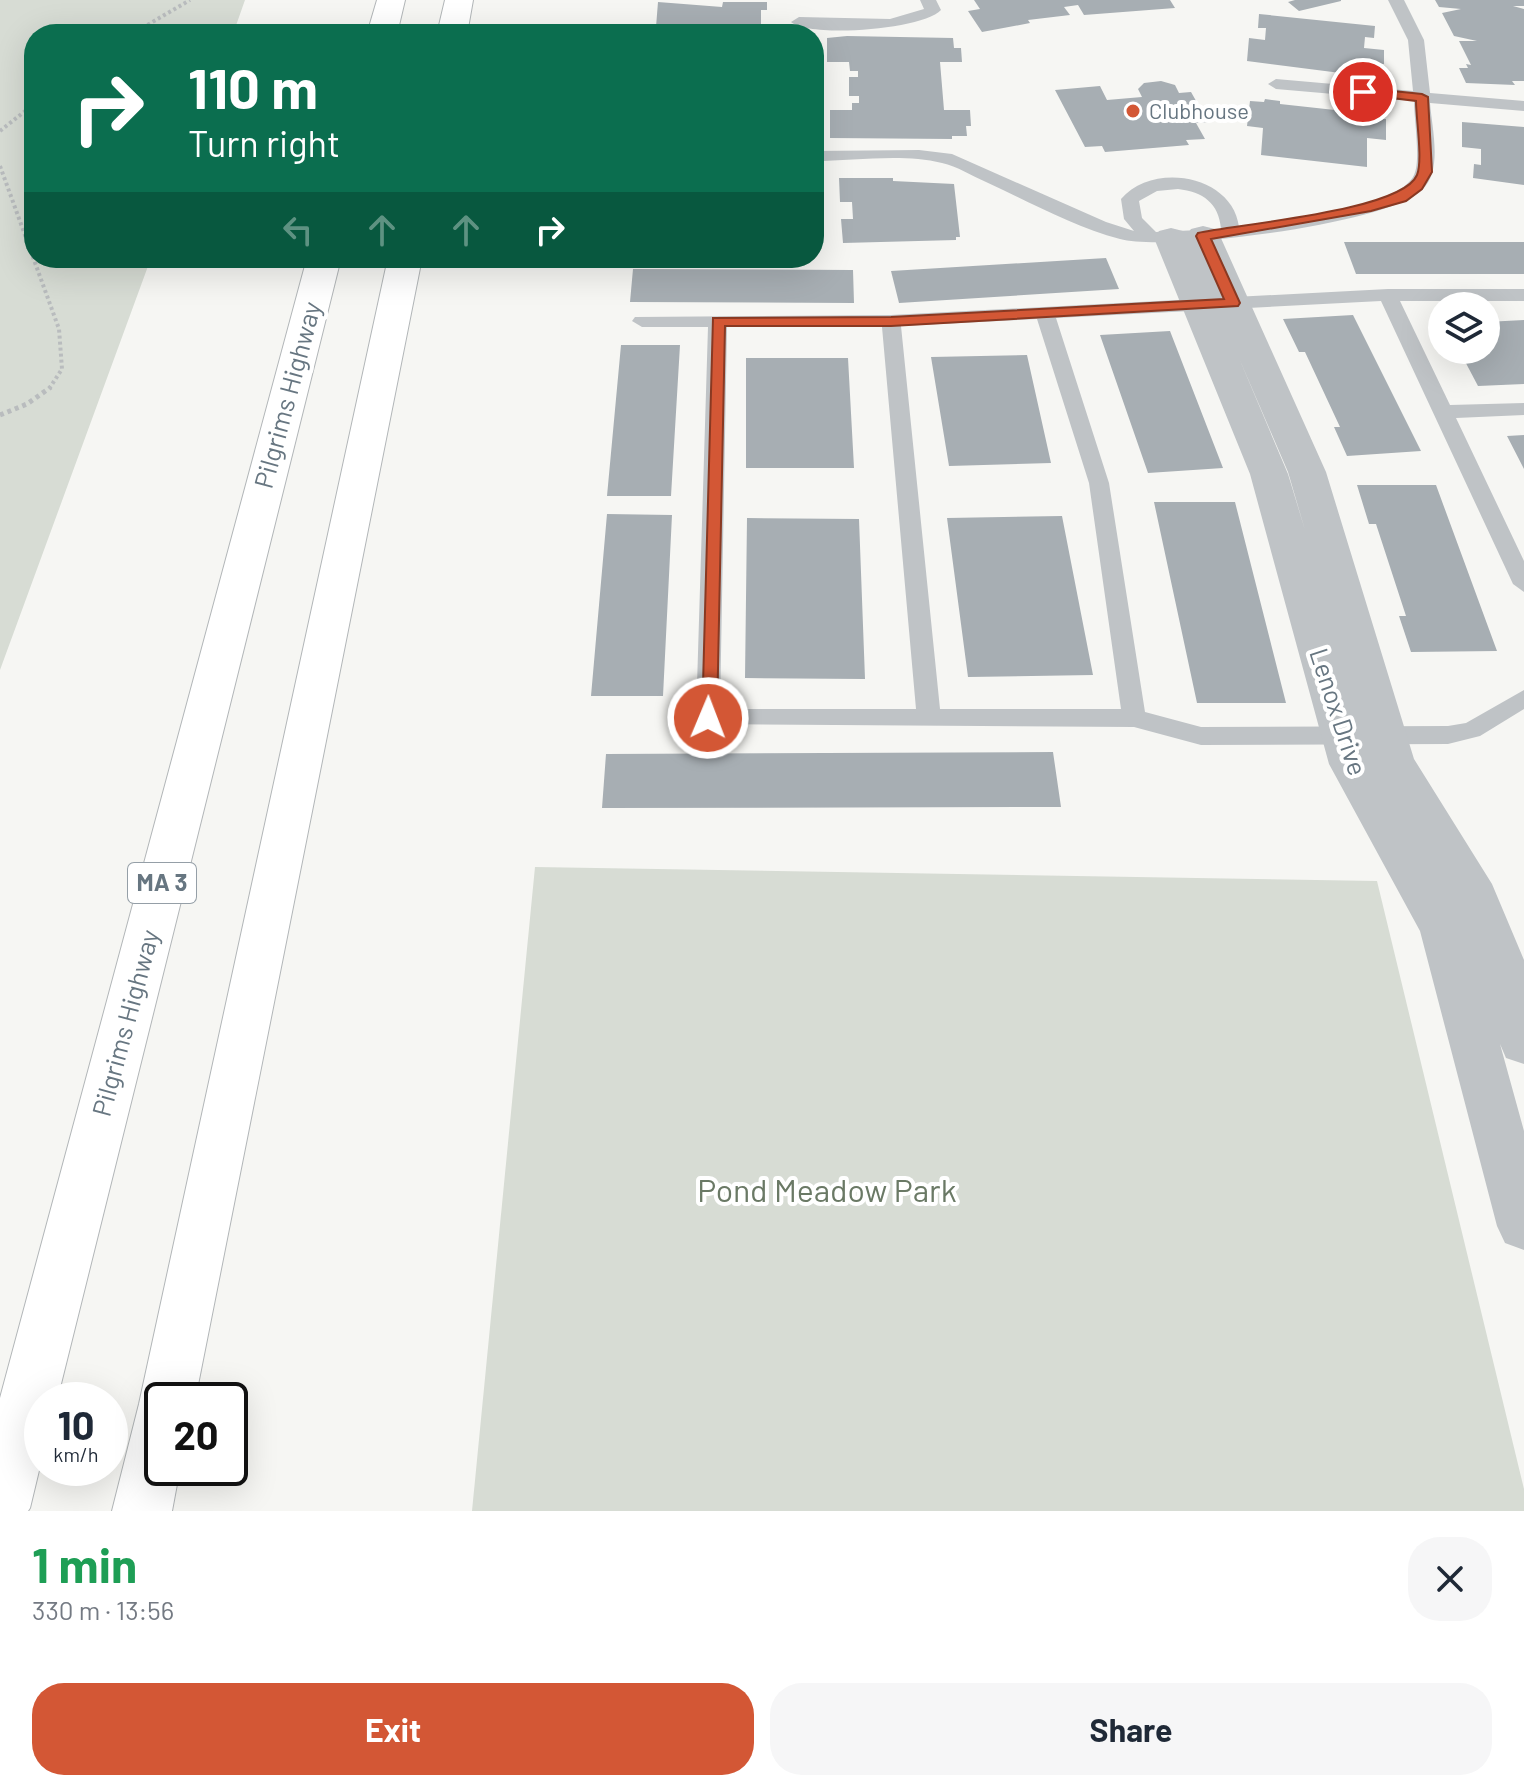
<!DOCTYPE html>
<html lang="en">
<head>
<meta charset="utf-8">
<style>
  body { margin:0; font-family:Barlow,sans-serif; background:#f6f6f7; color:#1f2937; height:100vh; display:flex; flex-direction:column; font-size:30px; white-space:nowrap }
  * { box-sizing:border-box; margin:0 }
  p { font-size:26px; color:#747a83 }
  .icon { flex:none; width:44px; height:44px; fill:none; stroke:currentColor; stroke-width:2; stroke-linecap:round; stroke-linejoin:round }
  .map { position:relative; height:1511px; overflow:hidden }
  .panel { display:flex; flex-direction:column; background:#fff; flex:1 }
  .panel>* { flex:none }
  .hud { position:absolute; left:24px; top:24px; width:800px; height:244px; border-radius:32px; box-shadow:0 8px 32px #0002; background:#0b6e4f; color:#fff; overflow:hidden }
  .buttons { position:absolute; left:1428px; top:292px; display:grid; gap:16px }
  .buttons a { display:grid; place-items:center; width:72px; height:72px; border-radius:50%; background:#fff; box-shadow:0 8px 32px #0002; font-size:40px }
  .speed { position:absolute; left:24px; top:1382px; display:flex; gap:16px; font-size:40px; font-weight:700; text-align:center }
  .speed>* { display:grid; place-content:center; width:104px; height:104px; border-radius:50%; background:#fff; box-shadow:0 8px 32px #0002; line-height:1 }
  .speed small { font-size:20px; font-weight:400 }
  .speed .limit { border:4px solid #111; border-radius:12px; background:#fff; color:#111 }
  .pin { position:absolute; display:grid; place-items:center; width:68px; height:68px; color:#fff; margin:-34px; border:4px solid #fff; border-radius:50%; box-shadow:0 2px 8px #0007 }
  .me { position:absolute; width:88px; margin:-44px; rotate:1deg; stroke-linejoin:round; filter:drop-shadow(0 0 6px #0008) }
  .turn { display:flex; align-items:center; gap:28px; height:168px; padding:0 32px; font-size:36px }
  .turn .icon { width:104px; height:104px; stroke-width:2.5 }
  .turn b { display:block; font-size:56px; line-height:68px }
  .lanes { display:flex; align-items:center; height:76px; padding:0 32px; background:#0003; justify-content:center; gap:40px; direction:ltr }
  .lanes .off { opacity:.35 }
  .round { display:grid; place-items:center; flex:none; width:84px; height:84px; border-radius:32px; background:#f6f6f7 }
  .head { display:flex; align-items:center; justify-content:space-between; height:136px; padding:0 32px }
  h1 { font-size:48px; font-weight:700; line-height:60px; color:#1e9e55 }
  .primary-button { display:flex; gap:16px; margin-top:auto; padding:16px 32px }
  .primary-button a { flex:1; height:92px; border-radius:32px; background:#d35735; color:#fff; font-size:32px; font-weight:700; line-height:92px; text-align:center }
  .primary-button a+a { background:#f6f6f7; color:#1f2937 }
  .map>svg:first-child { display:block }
  .green { fill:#d7dcd4 }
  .building { fill:#a7aeb3 }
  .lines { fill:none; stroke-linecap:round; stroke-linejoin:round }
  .motorway-casing { stroke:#b2b6b8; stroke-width:2 }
  .path-far1 { stroke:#b9bcbe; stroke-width:4; stroke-dasharray:3 3; stroke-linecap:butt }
  .path { stroke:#b9bcbe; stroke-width:5; stroke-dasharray:4 4; stroke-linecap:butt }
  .service { fill:#bfc3c6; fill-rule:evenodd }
  .minor { fill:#bfc3c6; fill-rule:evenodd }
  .motorway { fill:#fff; fill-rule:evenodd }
  .route { fill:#d35735; stroke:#893922; stroke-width:2 }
  .poi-dot { fill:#d35735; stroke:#fff; stroke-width:3 }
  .labels { text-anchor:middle; stroke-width:8; stroke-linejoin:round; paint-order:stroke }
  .far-poi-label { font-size:22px; fill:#677681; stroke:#fff; text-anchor:start }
  .shield { fill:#fff; stroke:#959fa7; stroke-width:2 }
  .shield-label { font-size:24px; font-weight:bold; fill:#677681 }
  .street-label { font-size:26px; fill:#677681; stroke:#fff }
  .near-park-label { font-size:32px; fill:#6a7965; stroke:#fff }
</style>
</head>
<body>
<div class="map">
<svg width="1524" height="1511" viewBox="0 0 1524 1511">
  <rect width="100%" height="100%" fill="#f6f6f3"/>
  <path class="green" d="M0 0H245L233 34H34V258H151L0 670Z
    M535 867 1377 881 1524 1489V1511H472Z"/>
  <path class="building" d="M974 0H1170L1175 8 1084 15 1078 5 1064 7 1070 15 1028 20 1030 23 982 32 968 11 980 9Z
    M1295 0H1341V1L1299 11 1288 2Z
    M1435 0H1524V6H1513L1524 9V81H1512L1515 85 1466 83 1459 68H1468L1466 64 1471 65 1459 41H1477L1454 36 1442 13 1461 9 1439 7Z
    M658 2 722 7 723 2H767V10H761V25H755L754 34H663L664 27H656Z
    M1259 14 1375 26 1374 38 1365 37 1364 48 1384 50V64H1379L1378 74 1364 72V76L1247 61 1249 38 1265 40 1266 28H1258Z
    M847 36 953 38 954 48H961L962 62H940L944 110H970L971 126H966L967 136H952V139L830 138V110H852V103H859V96H849V77H858V71H850L849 62H827V38Z
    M1161 81 1175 85 1179 93 1191 92 1208 122 1196 123 1205 139 1186 140 1189 145 1105 152 1102 146 1085 147 1055 90 1100 86 1107 100 1142 97 1138 89 1144 83Z
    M1265 99 1280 101V104L1344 111V107L1379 113V119H1386V140L1367 138V167L1261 155 1263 128 1247 126 1250 101 1264 102Z
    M1462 122 1524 127V185L1473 178 1474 164 1481 165V149L1462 147Z
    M839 178H893V181L954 184 960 237H956V240L843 243 841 219H853L852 202H840Z
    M1344 242H1524V274H1356Z
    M1106 258 1119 289 899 303 891 271Z
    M633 269 853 270 854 303 630 302Z
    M1353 315 1421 451 1347 456 1334 427H1340L1305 352H1299L1283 319Z
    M1524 320V384L1478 386 1459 350H1486V322Z
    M1170 331 1223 468 1148 473 1100 335Z
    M621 345H680L671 496H607Z
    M1027 355 1051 463 949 466 931 357Z
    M746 358H848L854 468H746Z
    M1524 435V469L1507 436Z
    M1357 485H1436L1497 651 1411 652 1399 616H1406L1376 524H1369Z
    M1154 502H1235L1286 703H1197Z
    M607 514 672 515 663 696H591Z
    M1062 516 1093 675 968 677 947 518Z
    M747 518 859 519 865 679 745 678Z
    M1053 752 1061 807 602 808 606 754Z"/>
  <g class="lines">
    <defs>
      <path id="motorway" d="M377 0H405L397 34H367Z
        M445 0H473L467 34H437Z
        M307 258H341L57 1400H42V1458L30 1508 28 1511H0V1398Z
        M388 258H422L195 1400H162V1468H180L172 1511H112L139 1404Z"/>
    </defs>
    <use href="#motorway" class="motorway-casing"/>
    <path class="path-far1" d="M132 34 190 0
      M0 131 34 104
      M0 166 59 329 62 369 49 389"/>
    <path class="path" d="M0 415 27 404 51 387"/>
    <path class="service" d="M920 0H936L941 10C923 30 809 38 791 22L799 17 890 19 924 9Z
      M1388 0H1404L1424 40 1430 93 1524 101V111L1430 103C1432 129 1443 171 1422 190 1388 224 1168 252 1120 239 1074 227 1030 202 986 182 972 176 957 166 942 163 902 153 854 161 814 161V151L919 150 952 154 1106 222 1134 231 1124 219 1121 199C1153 161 1233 175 1239 227 1275 220 1400 208 1414 175 1421 161 1414 119 1414 101L1276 89 1268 84 1276 79 1413 91 1408 40ZM1178 189C1203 192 1219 203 1221 229L1156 232 1142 218 1139 201 1157 191Z
      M1388 289H1524V301H1400L1450 405 1524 403V415L1456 418 1524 561V592L1513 584 1381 301 1056 318 1109 483 1145 712 1201 727 1448 726 1466 723 1524 690V709L1480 736 1448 744 1201 745 1134 727 700 724 696 718 708 327H642L632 321 635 317 891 315ZM1037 319 1089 483 1121 709H940L901 326ZM727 327H882L916 709H720Z"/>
    <path class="minor" d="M1203 226 1215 229 1220 236 1326 472 1414 759 1492 884 1524 960V1064L1506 1058 1500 1044 1524 1131V1250L1505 1243 1497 1226 1420 931 1329 764 1250 474 1154 238 1159 231 1171 228 1183 231 1186 236 1191 229ZM1239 358 1288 472 1305 530 1288 474Z"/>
    <use href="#motorway" class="motorway"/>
  </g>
  <path class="route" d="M1363 88 1422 94 1428 97 1432 172 1422 189 1406 201 1371 211 1211 239 1240 303 1238 306 891 326H725L717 718 708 724 702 722 713 318 891 317 1224 299 1196 236 1198 233C1239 224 1402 211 1417 175 1423 160 1416 119 1416 101L1359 94V89Z"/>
  <circle class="poi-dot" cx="1133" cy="111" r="8"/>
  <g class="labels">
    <g class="far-poi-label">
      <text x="1149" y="119">Clubhouse</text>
    </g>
    <rect class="shield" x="128" y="863" width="68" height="40" rx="6"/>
    <g class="shield-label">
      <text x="162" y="891">MA 3</text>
    </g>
    <g class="street-label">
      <text transform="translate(288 395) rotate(-75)" y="9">Pilgrims Highway</text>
      <text transform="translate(1338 712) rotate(72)" y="9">Lenox Drive</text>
      <text transform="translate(126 1023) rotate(-75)" y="9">Pilgrims Highway</text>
    </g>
    <g class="near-park-label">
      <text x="827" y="1202">Pond Meadow Park</text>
    </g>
  </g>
</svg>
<div class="buttons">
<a><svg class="icon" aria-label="layers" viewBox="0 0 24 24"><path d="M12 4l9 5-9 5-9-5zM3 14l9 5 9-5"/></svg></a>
</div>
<div class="speed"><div>10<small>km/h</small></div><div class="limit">20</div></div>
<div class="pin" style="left:1363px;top:92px;background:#d93025"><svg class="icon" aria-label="arrive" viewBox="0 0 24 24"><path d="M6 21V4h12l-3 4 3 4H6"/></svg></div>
<svg class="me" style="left:708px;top:718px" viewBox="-20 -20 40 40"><circle r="17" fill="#d35735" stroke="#fff" stroke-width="3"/><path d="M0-11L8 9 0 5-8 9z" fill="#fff"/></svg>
<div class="hud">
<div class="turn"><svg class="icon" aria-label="right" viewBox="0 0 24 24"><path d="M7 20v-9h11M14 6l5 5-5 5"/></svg><div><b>110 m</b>Turn right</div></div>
<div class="lanes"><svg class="icon off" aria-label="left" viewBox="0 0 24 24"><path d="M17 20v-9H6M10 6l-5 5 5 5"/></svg><svg class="icon off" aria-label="ahead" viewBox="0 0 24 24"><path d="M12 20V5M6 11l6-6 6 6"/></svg><svg class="icon off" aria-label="ahead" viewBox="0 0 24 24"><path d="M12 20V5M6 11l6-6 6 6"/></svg><svg class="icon" aria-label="right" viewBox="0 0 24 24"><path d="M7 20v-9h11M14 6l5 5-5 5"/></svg></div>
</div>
</div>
<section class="panel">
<div class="head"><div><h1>1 min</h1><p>330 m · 13:56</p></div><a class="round"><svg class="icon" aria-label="close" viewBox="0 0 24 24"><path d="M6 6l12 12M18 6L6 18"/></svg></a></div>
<div class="primary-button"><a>Exit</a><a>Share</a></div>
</section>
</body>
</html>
